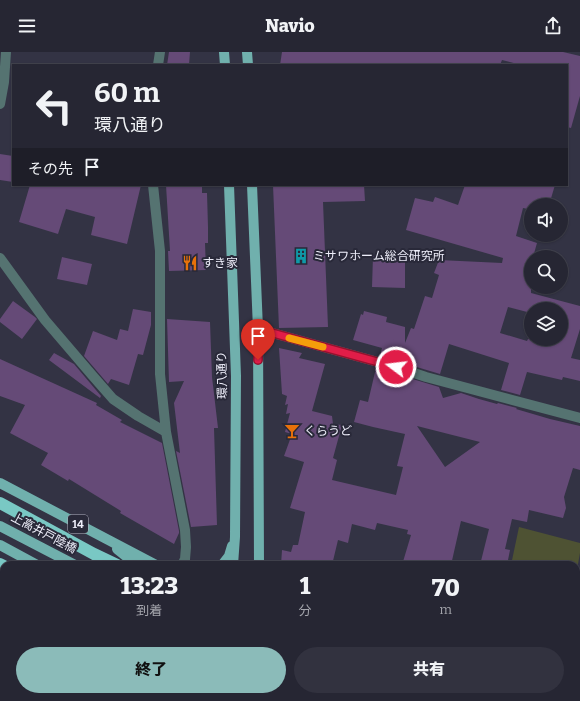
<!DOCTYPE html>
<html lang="ja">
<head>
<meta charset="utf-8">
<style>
  body { margin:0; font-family:Bitter,"Noto Sans JP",serif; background:#32323f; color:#f1f3f6; height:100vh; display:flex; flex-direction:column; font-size:15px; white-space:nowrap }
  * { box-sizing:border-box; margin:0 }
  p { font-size:13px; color:#a4a5ac }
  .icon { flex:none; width:22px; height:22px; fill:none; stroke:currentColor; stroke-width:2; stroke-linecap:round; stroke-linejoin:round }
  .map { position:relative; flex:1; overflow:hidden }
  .side { position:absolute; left:0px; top:509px; width:580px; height:140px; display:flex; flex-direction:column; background:#262633; border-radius:12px 12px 0 0; box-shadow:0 1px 3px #0004,0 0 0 1px #42434e }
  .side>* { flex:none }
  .hud { position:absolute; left:12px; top:12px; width:556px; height:122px; border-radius:0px; box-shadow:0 1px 3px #0004,0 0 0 1px #42434e; background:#262633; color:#f1f3f6; overflow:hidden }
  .controls { position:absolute; left:524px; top:146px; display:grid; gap:8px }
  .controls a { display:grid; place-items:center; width:44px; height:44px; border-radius:50%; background:#262633; box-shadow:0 1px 3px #0004,0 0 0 1px #42434e; font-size:20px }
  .pin { position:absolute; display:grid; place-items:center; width:34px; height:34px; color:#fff; margin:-41px -17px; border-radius:50% 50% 50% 0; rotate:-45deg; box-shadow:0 0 4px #0007 }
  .pin .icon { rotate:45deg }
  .me { position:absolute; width:44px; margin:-22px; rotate:285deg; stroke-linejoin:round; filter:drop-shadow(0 0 3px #0008) }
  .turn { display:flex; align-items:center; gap:14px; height:84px; padding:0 16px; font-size:18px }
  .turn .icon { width:52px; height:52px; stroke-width:2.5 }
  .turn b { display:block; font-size:28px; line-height:34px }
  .then { display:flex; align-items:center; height:38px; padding:0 16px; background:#0003; gap:8px; font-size:15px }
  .eta { display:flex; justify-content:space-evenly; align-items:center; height:68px; text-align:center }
  .eta b { font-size:24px; font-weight:800; line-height:28px }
  .action { display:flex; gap:8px; margin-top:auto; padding:8px 16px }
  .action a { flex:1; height:46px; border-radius:24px; background:#8bbbb9; color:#111; font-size:16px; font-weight:800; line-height:46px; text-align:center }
  .action a+a { background:#32323f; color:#f1f3f6 }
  header { display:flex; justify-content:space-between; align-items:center; height:52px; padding:0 16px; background:#262633; font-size:18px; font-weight:800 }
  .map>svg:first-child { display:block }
  .green { fill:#4e5233 }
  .building { fill:#654a77; fill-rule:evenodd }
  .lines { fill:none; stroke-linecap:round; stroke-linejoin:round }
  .street { stroke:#557371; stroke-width:10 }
  .primary { stroke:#70b0ad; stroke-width:10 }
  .highway { stroke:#79c8c4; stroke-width:12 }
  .route-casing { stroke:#92132f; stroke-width:10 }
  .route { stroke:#e11d48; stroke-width:7 }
  .slow { stroke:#f59e0b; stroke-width:7 }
  .labels { text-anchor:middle; stroke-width:4; stroke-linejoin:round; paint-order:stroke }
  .shield { fill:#292939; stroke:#b3b3c0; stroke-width:1 }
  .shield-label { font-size:11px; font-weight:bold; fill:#eeeefa }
  .poi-label { font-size:12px; fill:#eeeefa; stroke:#292939; text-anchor:start }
  .street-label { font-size:12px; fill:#eeeefa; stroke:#292939 }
</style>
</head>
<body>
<header><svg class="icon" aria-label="menu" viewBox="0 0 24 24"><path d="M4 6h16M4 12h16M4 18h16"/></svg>Navio<svg class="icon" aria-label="share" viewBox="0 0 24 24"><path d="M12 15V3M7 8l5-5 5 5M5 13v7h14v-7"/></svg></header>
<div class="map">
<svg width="580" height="649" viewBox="0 0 580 649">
  <rect width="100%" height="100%" fill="#334"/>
  <path class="green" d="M519 475 580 491V501L576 523V513H511Z"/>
  <path class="building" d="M169 0H190L189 13H167Z
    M282 0H563L580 4V44L571 76 567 75V13H521L502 8 500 13H280Z
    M0 102 13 104V130L0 128Z
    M30 133H141L127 192 91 183 95 165 66 157 58 182 19 170Z
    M166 133H202V141H207L208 175V191H205L206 218 169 219 168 199H170Z
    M273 133H364L365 149 323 150 328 275 279 276Z
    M465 133H555L549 153H529L528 157 523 156 516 184 537 191 533 205H531V210L527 223 531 224V241L580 254V277L571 306 580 308V329L563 325 562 328 527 320 520 343 501 338 509 311 449 292 440 322 380 304 382 296 353 288 361 262 363 263 364 259 387 265 386 270 405 275V291L411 276 414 277 425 244 432 246 439 223 434 221 439 208 502 211 503 206 406 178 415 146 433 150 435 145 458 153ZM508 255 531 261V257H561V287H528L527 289 500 281Z
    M373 204 405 206V236L372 235Z
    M62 205 92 212 87 233 57 227Z
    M13 249 35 265 37 267 22 287 0 270V267Z
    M133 257 151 260V273L143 303 138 302 129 333 111 327 108 332 84 304 93 279 117 288 120 277 128 279Z
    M167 267 210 270 212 325 218 376H214L217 473 191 475 176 399 180 401 174 351 184 329 169 330Z
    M279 296 302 301 299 306 325 312 312 359 332 364 333 372 342 373 333 406 337 408 332 428 396 443 403 415 397 414 405 382 373 375 354 370 360 348 368 350 376 316 439 335 443 346 461 341 479 347 497 352 498 351 517 356 516 357 550 367 580 374V418L573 416 564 445 566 456 563 466 529 458 527 470 512 467 505 497 510 498 507 513H480L489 477 461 469 451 513H402L411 483 407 482 408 478 377 471 375 478 352 472 348 491 338 488 332 513H281L282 498 291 500 293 493H298L305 460 290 456 304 410 284 404 292 382 285 380 290 361 286 362 288 352 285 353 287 344 282 342ZM417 374 480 390 445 415Z
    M54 301 74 312 101 344 100 346 49 308Z
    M0 307 97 351 96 353 122 368 120 370 162 391 179 479V481L174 492 120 461 121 459 69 427 68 429 41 413 48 401 10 381 25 353 0 344Z"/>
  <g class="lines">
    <path class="street" d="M158 13 160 0
      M0 52 4 30 6 0
      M153 133 160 199V322L166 380 185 478 186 495 185 507 182 513
      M0 206 45 268 92 323 113 347 138 364 166 380
      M258 277 396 315 426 325 580 366"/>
    <path class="primary" d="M224 0 225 13
      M247 0 248 13
      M229 133 236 324 235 485 233 513
      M252 133 258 277 259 513
      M0 431 156 513
      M0 474 75 513
      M0 493 37 513
      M117 497 127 505 134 513
      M222 513 229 504 232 494
      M0 528 4 530
      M576 643 580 644
      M276 645 289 649
      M395 645 408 649
      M470 645 484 649
      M225 649 226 645
      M255 649V645"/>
    <path class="highway" d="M0 451 94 502 117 513
      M0 512 4 514
      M329 645 342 649
      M543 645 556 649"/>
  </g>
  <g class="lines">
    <defs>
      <path id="route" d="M258 308V277L396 315"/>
    </defs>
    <use href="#route" class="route-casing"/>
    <use href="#route" class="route"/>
    <path class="slow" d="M289 286 323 295"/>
  </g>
  <defs>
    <symbol id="building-bare" viewBox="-9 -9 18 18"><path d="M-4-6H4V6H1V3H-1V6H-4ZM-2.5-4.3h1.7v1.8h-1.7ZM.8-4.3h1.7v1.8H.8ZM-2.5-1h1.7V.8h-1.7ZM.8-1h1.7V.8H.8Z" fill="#0f9aa8" stroke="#292939" stroke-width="2.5" paint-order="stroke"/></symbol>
    <symbol id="restaurant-bare" viewBox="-9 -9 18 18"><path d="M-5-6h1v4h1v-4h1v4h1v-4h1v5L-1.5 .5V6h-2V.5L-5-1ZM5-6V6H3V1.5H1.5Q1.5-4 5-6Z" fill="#e8710a" stroke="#292939" stroke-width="2.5" paint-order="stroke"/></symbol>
    <symbol id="bar-bare" viewBox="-9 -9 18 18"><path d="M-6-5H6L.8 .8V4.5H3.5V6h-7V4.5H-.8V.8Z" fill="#e8710a" stroke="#292939" stroke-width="2.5" paint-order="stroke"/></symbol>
  </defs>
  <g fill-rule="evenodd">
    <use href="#building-bare" x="290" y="193" width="22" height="22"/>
    <use href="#restaurant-bare" x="179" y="200" width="22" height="22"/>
    <use href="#bar-bare" x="281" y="368" width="22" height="22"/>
  </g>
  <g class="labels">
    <rect class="shield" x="68" y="463" width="20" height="18" rx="3"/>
    <g class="shield-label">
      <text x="78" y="476">14</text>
    </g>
    <g class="poi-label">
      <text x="313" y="208">ミサワホーム総合研究所</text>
      <text x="202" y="215">すき家</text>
      <text x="304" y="383">くらうど</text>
    </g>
    <g class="street-label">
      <text transform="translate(222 323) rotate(-91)" y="4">環八通り</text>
      <text transform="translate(44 481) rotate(28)" y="4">上高井戸陸橋</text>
    </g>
  </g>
</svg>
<div class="controls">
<a><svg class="icon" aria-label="sound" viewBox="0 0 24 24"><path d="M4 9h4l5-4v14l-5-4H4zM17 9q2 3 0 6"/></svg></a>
<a><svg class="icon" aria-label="search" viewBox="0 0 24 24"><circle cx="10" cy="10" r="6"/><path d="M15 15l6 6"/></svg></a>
<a><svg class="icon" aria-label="layers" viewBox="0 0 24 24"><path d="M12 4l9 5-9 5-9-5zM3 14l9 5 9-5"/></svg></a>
</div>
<div class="pin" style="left:258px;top:308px;background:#d93025"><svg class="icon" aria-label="arrive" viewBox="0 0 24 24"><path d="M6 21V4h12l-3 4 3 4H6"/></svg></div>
<svg class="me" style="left:396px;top:315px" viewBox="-20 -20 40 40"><circle r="17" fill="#e11d48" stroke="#fff" stroke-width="3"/><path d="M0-11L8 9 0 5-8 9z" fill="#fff"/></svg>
<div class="hud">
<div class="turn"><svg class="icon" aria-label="left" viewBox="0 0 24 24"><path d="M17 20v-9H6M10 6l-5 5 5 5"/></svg><div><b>60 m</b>環八通り</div></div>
<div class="then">その先<svg class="icon" aria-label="arrive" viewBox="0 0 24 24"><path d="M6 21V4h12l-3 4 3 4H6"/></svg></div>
</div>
<section class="side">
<div class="eta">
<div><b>13:23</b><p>到着</p></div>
<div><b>1</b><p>分</p></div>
<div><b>70</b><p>m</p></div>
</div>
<div class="action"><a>終了</a><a>共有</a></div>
</section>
</div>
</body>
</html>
